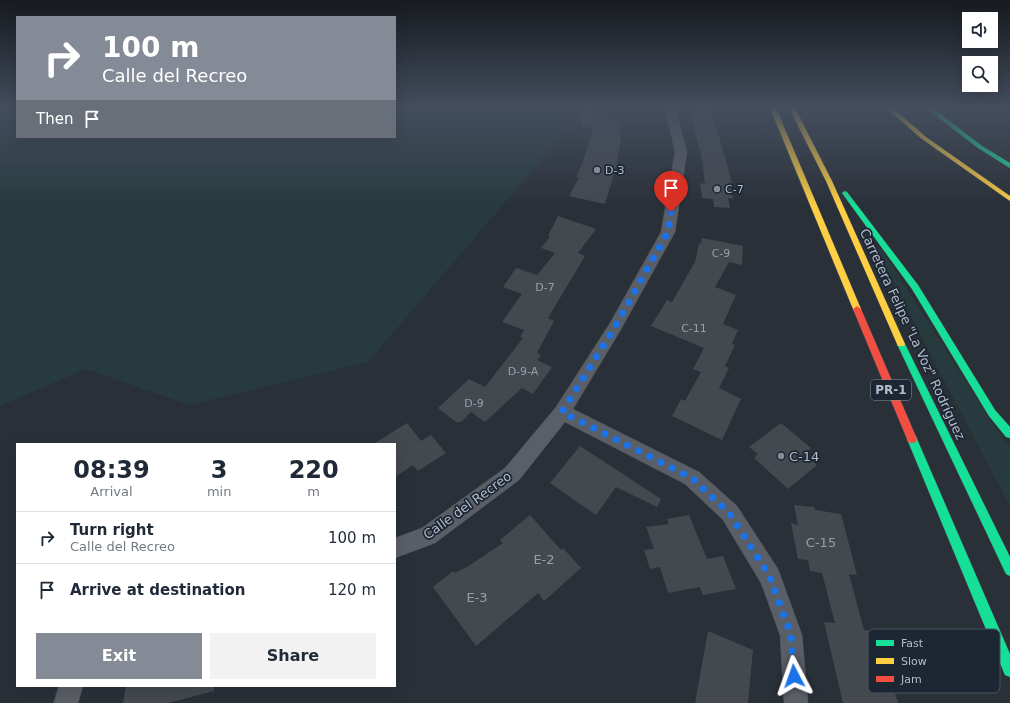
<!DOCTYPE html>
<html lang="en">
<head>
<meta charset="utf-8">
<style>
  body { margin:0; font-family:"DejaVu Sans",sans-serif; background:#f2f2f3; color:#1f2937; height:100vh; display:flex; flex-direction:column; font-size:15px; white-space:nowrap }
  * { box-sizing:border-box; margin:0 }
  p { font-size:13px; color:#747a83 }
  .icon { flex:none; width:22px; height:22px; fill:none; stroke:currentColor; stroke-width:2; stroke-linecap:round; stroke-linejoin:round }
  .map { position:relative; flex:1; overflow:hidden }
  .drawer { position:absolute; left:16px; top:443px; width:380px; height:244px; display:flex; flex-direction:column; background:#fff; border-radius:0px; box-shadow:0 4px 16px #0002 }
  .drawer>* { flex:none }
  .guide { position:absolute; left:16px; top:16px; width:380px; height:122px; border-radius:0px; box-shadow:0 4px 16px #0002; background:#848b96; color:#fff; overflow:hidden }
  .tools { position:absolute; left:962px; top:12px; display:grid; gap:8px }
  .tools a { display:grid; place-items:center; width:36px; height:36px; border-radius:0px; background:#fff; box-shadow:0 4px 16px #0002; font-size:20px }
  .pin { position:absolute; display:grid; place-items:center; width:34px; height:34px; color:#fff; margin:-41px -17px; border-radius:50% 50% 50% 0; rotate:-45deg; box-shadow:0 0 4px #0007 }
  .pin .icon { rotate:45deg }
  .me { position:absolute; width:44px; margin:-22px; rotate:356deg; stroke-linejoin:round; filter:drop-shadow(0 0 3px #0008) }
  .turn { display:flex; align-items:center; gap:14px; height:84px; padding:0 20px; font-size:18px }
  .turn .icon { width:52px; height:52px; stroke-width:2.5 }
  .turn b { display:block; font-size:28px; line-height:34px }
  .then { display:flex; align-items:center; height:38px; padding:0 20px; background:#0003; gap:8px; font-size:15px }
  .eta { display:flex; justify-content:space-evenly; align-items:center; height:68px; text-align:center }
  .eta b { font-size:24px; font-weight:600; line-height:28px }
  .primary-button { display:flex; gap:8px; margin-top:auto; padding:8px 20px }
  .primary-button a { flex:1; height:46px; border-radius:0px; background:#848b96; color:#fff; font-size:16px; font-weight:600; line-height:46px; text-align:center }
  .primary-button a+a { background:#f2f2f3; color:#1f2937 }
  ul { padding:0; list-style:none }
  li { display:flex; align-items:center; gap:12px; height:52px; padding:0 20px; border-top:1px solid #e0e1e3 }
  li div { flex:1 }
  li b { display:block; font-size:15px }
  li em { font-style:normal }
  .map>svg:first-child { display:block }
  .green { fill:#273a3e }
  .building { fill:#444950 }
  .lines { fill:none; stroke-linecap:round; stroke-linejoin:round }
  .street-casing { stroke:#484c53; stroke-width:1 }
  .fast-casing { stroke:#474c53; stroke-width:1 }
  .slow-casing { stroke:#474c53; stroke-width:1 }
  .jam-casing { stroke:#474c53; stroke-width:1 }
  .street { fill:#5a5e66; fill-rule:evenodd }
  .fast { fill:#16e098; fill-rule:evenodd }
  .slow { fill:#ffcf43; fill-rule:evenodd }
  .jam { fill:#f24e42; fill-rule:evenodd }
  .route { stroke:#1a73e8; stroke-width:7; stroke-dasharray:0 12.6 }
  .poi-dot { fill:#848b96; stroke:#1d2633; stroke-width:1.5 }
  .labels { text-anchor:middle; stroke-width:3.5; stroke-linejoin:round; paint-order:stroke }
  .far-poi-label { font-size:11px; fill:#b4bcc9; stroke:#1d2633; text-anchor:start }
  .number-label { font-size:11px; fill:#989fab }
  .shield { fill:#1d2633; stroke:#878f9c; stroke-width:1 }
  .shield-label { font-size:12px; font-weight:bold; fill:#b4bcc9 }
  .street-label { font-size:13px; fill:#b4bcc9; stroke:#1d2633 }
  .poi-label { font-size:13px; fill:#b4bcc9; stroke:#1d2633; text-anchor:start }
  .near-number-label { font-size:13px; fill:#989fab }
  .key { fill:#1d2633; stroke:#4a5360; stroke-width:1 }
  .key-label { font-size:11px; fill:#b4bcc9 }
</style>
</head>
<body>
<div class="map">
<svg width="1010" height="703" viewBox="0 0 1010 703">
  <rect width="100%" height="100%" fill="#2a3038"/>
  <path class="green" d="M0 108H17V137H395V108H551L569 128 368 362 189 405 86 369 0 406Z
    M873 243 883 251 1001 437 1010 445V507Z"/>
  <path class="building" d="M693 108H710L728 167 734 193H732L733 199 728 198 730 208 714 207 713 199 702 198 700 183 705 184 702 158 690 113 694 114Z
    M581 109H596V115L609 120H617L618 124 624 127H619L621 137 617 164 605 204 569 196 579 177H576L583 162 593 127H582Z
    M558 216 596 229 578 253 585 256 548 318 554 321 537 353 541 355 537 360 552 367 533 394 522 388 485 422 471 412 461 422H456L438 408 469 379 485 387 523 338 520 337 524 330 502 322 522 294 503 287 516 268 537 275 555 253 541 248 550 237 548 236Z
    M702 238 743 246 742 265 729 262 715 287 736 295 723 324 738 330 732 344 735 345 725 366 729 368 719 388 741 399 722 440 672 416 681 399 685 401 701 372 693 369 704 348 651 326 667 300 672 302 695 262 699 243 701 244Z
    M407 423 421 441 431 435 446 453 418 471 413 465 395 477V444H373Z
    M781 423 811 448 804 454 817 465 788 489 754 458 758 454 749 447Z
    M580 446 661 499 657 507 616 487 596 515 550 483Z
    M794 505 814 507 815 510 841 514 857 575 849 574 864 630 877 632 898 703H843L824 622 835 623 822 573 810 571 808 560 798 559 791 523 798 525Z
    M530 515 561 550 563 548 581 568 544 601 538 593 476 646 433 587 453 571 454 573 467 567 503 543 500 540Z
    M689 515 707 559 723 556 736 589 703 595 700 587 668 593 660 567 650 569 644 550 654 549 646 527 669 524 667 519Z
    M708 631 753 650 748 703H695Z
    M126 686H214V691L168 703H123Z"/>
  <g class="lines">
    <defs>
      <path id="street" d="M665 108H675L687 152 675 232 620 331 573 409 699 472 737 506 778 569 802 635 808 703H784L780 635 761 583 723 520 685 484 565 422 519 480 435 543 395 558V538L422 528 505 468 556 407 610 323 661 232 675 152Z
        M59 686H83L78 703H54Z"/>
      <path id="fast" d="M926 108H933L982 146 1010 163V168L978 148Z
        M845 191 847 192 918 285 995 410 1010 427V438L1006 437 989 416 912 289 842 193Z
        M901 341 905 344 1010 557V576L1006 574 897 344Z
        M912 435 916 436 917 439 1010 654V677L1005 675 907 439 908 436Z"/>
      <path id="slow" d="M770 108H776L861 309 860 311H854L853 309Z
        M789 108H795L832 181 905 344 904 346H898L897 344 826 181Z
        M886 108H893L926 137 1010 196V201L922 139Z"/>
      <path id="jam" d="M857 306 861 309 917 439 916 442 912 443 908 442 907 439 853 309Z"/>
    </defs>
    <use href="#street" class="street-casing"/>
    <use href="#fast" class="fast-casing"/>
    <use href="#slow" class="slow-casing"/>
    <use href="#jam" class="jam-casing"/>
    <use href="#street" class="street"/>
    <use href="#fast" class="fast"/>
    <use href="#slow" class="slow"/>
    <use href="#jam" class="jam"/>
  </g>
  <linearGradient id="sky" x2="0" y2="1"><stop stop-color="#171a1f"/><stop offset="0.52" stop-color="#444e5e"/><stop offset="1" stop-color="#444e5e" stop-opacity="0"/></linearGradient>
  <rect width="1010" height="207" fill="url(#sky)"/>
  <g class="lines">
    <path class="route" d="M671 212 668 232 615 327 562 412 692 478 730 514 770 577 791 635 794 676"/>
  </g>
  <g class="poi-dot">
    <circle cx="597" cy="170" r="4"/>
    <circle cx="717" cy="189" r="4"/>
    <circle cx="781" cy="456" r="4"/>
  </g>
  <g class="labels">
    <g class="far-poi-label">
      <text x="605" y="174">D-3</text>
      <text x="725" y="193">C-7</text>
    </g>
    <g class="number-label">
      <text x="721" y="257">C-9</text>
      <text x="545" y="291">D-7</text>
      <text x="694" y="332">C-11</text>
      <text x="523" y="375">D-9-A</text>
      <text x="474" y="407">D-9</text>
    </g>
    <rect class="shield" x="871" y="380" width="40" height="20" rx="3"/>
    <g class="shield-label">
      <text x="891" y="394">PR-1</text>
    </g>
    <g class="street-label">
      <text transform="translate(913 334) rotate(65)" y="5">Carretera Felipe "La Voz" Rodríguez</text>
      <text transform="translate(467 505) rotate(-36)" y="5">Calle del Recreo</text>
    </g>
    <g class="poi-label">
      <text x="789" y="461">C-14</text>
    </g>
    <g class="near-number-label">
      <text x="821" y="547">C-15</text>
      <text x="544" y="564">E-2</text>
      <text x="477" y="602">E-3</text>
    </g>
  </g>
  <rect x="868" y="629" width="132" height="64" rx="6" class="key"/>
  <rect x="876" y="640" width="18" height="6" fill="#16e098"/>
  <rect x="876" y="658" width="18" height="6" fill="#ffcf43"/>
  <rect x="876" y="676" width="18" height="6" fill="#f24e42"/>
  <g class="key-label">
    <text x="901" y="647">Fast</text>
    <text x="901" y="665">Slow</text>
    <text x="901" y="683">Jam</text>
  </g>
</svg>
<div class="tools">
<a><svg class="icon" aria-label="sound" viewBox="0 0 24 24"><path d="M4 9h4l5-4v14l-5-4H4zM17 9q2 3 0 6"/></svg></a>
<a><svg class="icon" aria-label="search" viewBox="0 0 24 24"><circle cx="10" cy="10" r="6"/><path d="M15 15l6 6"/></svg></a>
</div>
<div class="pin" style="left:671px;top:212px;background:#d93025"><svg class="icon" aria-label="arrive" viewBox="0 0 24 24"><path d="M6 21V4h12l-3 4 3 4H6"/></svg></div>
<svg class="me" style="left:794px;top:676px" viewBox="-20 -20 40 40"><path d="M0-17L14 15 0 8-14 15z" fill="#1a73e8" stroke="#fff" stroke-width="4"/></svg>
<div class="guide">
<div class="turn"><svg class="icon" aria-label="right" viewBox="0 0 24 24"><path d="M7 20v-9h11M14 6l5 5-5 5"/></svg><div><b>100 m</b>Calle del Recreo</div></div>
<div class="then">Then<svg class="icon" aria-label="arrive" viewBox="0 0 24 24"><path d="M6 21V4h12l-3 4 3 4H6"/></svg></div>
</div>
<section class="drawer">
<div class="eta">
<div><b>08:39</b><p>Arrival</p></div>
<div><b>3</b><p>min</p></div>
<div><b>220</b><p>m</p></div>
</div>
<ul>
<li><svg class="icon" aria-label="right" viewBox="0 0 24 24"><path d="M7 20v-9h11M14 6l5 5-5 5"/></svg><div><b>Turn right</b><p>Calle del Recreo</p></div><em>100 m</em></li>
<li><svg class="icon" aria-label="arrive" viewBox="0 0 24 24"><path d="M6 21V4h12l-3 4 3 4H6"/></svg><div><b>Arrive at destination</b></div><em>120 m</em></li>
</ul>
<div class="primary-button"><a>Exit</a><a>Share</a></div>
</section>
</div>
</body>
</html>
